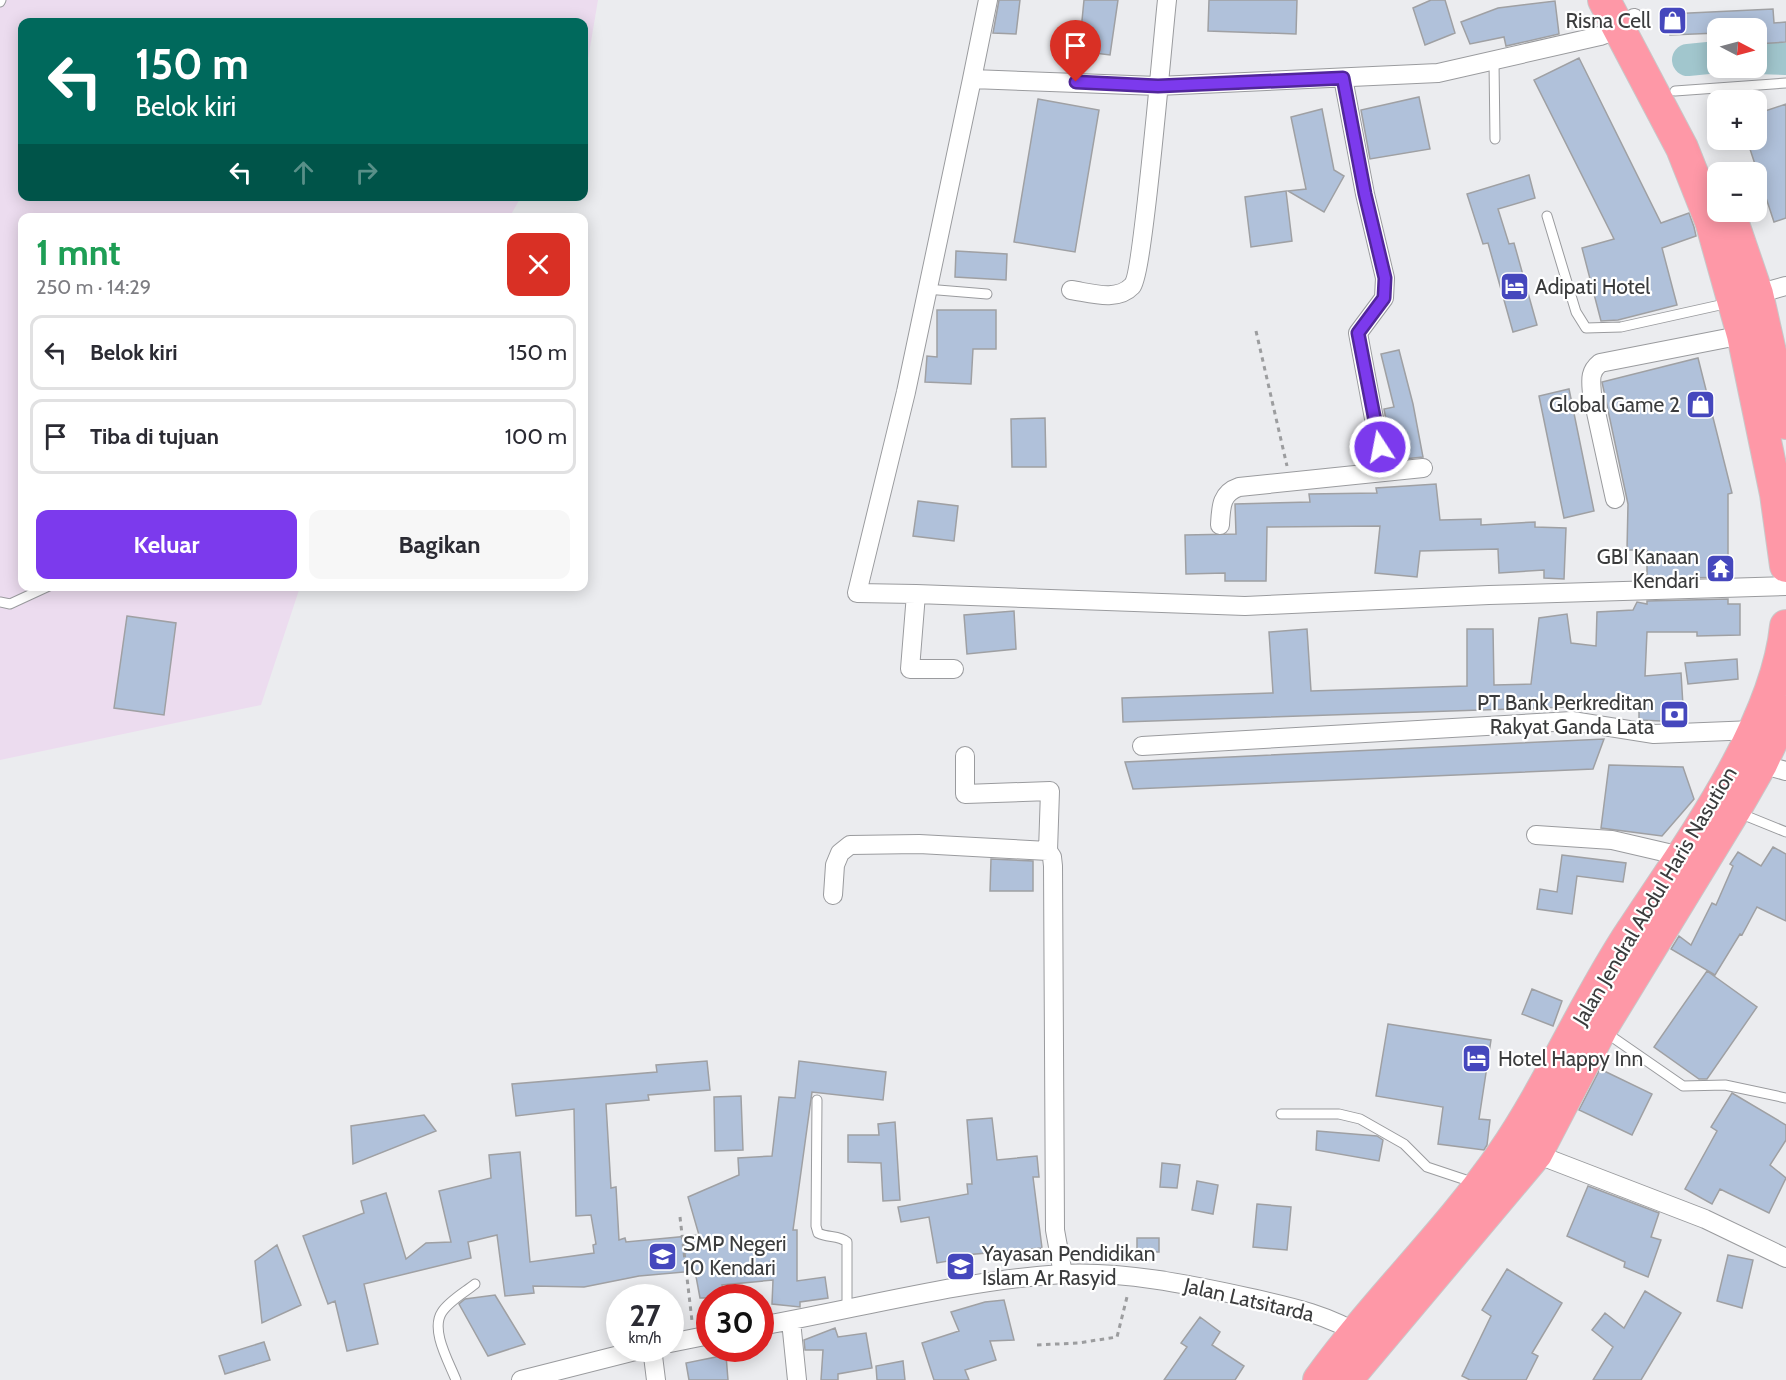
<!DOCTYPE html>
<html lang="id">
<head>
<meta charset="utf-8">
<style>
  body { margin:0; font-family:Cabin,sans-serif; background:#f7f7f7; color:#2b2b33; height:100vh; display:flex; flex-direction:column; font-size:22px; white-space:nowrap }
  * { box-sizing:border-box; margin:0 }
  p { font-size:20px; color:#7c7c81 }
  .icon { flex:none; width:33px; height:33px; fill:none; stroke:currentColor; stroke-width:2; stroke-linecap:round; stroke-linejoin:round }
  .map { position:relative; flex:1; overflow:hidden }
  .side { position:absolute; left:18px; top:213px; width:570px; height:378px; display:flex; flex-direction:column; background:#fff; border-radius:12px; box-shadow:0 3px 15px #0003 }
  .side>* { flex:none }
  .top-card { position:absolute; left:18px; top:18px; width:570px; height:183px; border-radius:12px; box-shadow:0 3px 15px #0003; background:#00695c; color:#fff; overflow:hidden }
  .needle { width:39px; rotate:96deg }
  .buttons { position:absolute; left:1707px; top:18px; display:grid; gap:12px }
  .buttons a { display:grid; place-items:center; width:60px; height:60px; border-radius:12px; background:#fff; box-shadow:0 3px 15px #0003; font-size:30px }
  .speed { position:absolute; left:606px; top:1284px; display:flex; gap:12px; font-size:30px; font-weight:700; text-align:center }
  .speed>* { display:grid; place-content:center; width:78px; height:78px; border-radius:50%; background:#fff; box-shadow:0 3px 15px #0003; line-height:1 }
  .speed small { font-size:15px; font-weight:400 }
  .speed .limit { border:9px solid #d22; background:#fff; color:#111 }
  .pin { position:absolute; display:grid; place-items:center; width:51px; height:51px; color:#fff; margin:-62px -26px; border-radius:50% 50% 50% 0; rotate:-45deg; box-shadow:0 0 6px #0007 }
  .pin .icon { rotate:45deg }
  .me { position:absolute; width:66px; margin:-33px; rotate:349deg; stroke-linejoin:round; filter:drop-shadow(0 0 4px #0008) }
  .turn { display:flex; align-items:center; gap:21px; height:126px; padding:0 18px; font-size:27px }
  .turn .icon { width:78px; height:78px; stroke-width:2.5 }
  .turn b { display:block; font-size:42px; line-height:51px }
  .lanes { display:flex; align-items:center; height:57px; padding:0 18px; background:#0003; justify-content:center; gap:30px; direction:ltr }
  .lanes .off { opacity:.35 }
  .round { display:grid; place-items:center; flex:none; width:63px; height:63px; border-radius:12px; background:#f7f7f7 }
  .overview { display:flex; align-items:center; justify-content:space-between; height:102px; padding:0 18px }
  h1 { font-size:36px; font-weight:800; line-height:45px; color:#1e9e55 }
  .cta { display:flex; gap:12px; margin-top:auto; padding:12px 18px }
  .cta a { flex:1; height:69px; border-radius:12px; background:#7c3aed; color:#fff; font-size:24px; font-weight:800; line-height:69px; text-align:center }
  .cta a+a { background:#f7f7f7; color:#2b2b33 }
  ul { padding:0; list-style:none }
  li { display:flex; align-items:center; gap:18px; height:75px; margin:0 12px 9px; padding:0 6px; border:3px solid #e1e1e2; border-radius:12px }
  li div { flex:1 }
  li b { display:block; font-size:22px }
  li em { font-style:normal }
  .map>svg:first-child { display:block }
  .education { fill:#ecdcef }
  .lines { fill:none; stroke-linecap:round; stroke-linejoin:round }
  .river { stroke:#a1c6cd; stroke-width:32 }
  .building { fill:#b0c1da; stroke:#9fa0a3; stroke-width:1.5 }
  .lane-casing { stroke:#9a9b9e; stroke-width:11 }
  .street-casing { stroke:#9a9b9e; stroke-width:20 }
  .highway-casing { stroke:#c8c8c9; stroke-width:34 }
  .path { stroke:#9c9d9f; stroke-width:3; stroke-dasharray:4.5 4.5; stroke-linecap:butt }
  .lane { stroke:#fff; stroke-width:9 }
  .street { stroke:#fff; stroke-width:18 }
  .highway { stroke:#fe98a7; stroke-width:32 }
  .route-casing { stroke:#51269a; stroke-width:15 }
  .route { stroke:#7c3aed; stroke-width:10 }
  .labels { text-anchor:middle; stroke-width:4.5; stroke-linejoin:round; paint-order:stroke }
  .poi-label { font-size:21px; fill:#3b3c3d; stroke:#fff; text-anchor:end }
  .street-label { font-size:21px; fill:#3b3c3d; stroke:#fff }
</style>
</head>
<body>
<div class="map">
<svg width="1786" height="1380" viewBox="0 0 1786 1380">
  <rect width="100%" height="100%" fill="#ebecef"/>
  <path class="education" d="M0 0H598L584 83V22H22V196L521 197 509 218H22V586L300 587 261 705 0 760Z"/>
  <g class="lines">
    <path class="river" d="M1756 58 1786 59
      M1688 60 1718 57"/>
  </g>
  <path class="building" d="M999 0H1020L1016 34 993 33Z
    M1084 0H1118L1110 55 1079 51Z
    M1209 0H1297L1296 34 1208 31Z
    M1431 0H1445L1455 33 1425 45 1413 8Z
    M1555 1 1559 34 1506 46 1504 37 1470 44 1461 22 1498 8Z
    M1773 9 1774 23 1786 22V42L1756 44V25L1718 26V33L1670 35 1669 14Z
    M1579 58 1661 223 1689 213 1694 227 1696 236 1662 248 1677 305 1618 320 1601 321 1582 248 1614 239 1534 80Z
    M1419 97 1430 149 1370 159 1361 110Z
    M1038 99 1099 110 1075 252 1014 242Z
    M1786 104V218L1774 222 1747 140H1756V114Z
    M1322 109 1334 170 1344 176 1324 212 1288 191 1306 189 1291 117Z
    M1529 175 1535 198 1498 209 1509 244 1514 243 1537 325 1513 332 1488 243 1483 244 1467 194Z
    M1286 191 1292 241 1251 247 1245 197Z
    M956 251 1007 254 1006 280 955 277Z
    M937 310H996V349H973L971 384 925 382 927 356 937 357Z
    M1399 350 1413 404 1423 457 1394 460 1384 409 1394 407 1381 354Z
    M1698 358 1732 493 1728 494V577L1647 579V550H1627L1628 504 1602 382Z
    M1569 389 1594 511 1564 518 1539 396Z
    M1045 418 1046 467H1012L1011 419Z
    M1436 484 1440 520 1481 519V525L1535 522V527L1566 528 1564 579 1544 578V570L1499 573 1498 549 1420 551 1417 577 1375 573 1380 526 1267 527 1266 581H1225V573L1186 574 1185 535 1236 534 1235 504 1310 502 1309 494 1377 493 1376 488Z
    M918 501 958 506 954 541 913 536Z
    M1728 599V604H1740V635L1697 636V632H1647L1645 676 1681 673 1684 722 1639 720V708L1598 702V706L1123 722 1122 698 1273 693 1269 632 1307 629 1311 691 1467 686V629H1493L1494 685 1531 684 1539 618 1567 614 1571 643 1596 646 1597 612 1633 610 1637 602 1647 604V601Z
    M1014 611 1016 649 967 654 964 615Z
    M127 616 176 623 164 715 114 708Z
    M1737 659 1738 679 1688 684 1685 663Z
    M1604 739 1593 769 1133 789 1125 762Z
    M1609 765 1683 767 1694 799 1662 836 1601 828Z
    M1773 847 1786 854V921L1757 907 1742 935 1740 934 1715 975 1671 949 1679 936 1691 945 1712 903 1716 905 1733 866 1730 864 1738 852 1761 866Z
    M1562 855 1626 863 1623 882 1577 876 1572 914 1537 909 1540 889 1557 892Z
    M991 859 1033 861V891H990Z
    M1707 971 1757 1007 1707 1079H1699L1654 1047Z
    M1532 989 1562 1001 1553 1026 1522 1014Z
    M1388 1024 1491 1040 1479 1119 1490 1120 1487 1145 1484 1150 1438 1144 1443 1107 1376 1096Z
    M707 1061 710 1090 648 1095 649 1100 606 1104 611 1188 616 1187 619 1240 625 1238 626 1242 699 1235 688 1197 739 1175 738 1158 772 1156 779 1097 795 1098 799 1061 886 1072 883 1100 812 1092 793 1230H797V1281L825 1277 828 1298 800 1302V1307L772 1304 773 1280 722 1285 725 1298H700L695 1271 639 1276 584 1287 533 1286 534 1293 505 1296 497 1235 468 1242 471 1258 364 1284 378 1344 347 1351 335 1301 328 1304 303 1236 364 1213 361 1201 386 1193 406 1259 426 1243 451 1242 439 1191 491 1178 489 1155 520 1152 530 1262 594 1253 593 1245 596 1244 591 1215 576 1216 574 1109 516 1116 512 1084 657 1072 656 1065Z
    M1600 1069 1652 1094 1632 1135 1579 1110Z
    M1732 1093 1786 1125V1140L1770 1165 1786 1178 1769 1213 1720 1189 1712 1204 1685 1189 1717 1131 1711 1127Z
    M741 1096 743 1150 715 1151 714 1097Z
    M424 1115 436 1131 353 1164 351 1126Z
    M992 1118 997 1160 1037 1156 1039 1177H1033L1042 1248 965 1255 966 1258 937 1263 929 1217 901 1222 898 1207 968 1194 967 1184H972L967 1120Z
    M895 1122 900 1200 883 1201 881 1163 848 1162V1135H879L878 1124Z
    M1317 1131 1377 1136 1383 1140 1379 1161 1316 1150Z
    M1162 1163 1180 1165 1177 1188 1160 1187Z
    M1197 1181 1218 1185 1213 1214 1192 1210Z
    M1588 1186 1659 1213 1651 1237 1661 1240 1648 1277 1624 1267 1625 1262 1567 1236Z
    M1257 1204 1291 1207 1287 1250 1253 1247Z
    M1137 1238H1159V1252H1137Z
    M277 1245 301 1305 262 1323 255 1261Z
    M1728 1255 1753 1260 1742 1308 1717 1301Z
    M1507 1269 1562 1303 1532 1353 1538 1356 1526 1380H1470L1462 1376 1491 1316 1482 1310Z
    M1645 1291 1681 1313 1641 1380H1593L1613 1347 1592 1330 1605 1313 1624 1328Z
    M495 1295 525 1344 488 1356 459 1304 465 1299Z
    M1004 1300 1014 1340 990 1341 996 1360 965 1370 969 1380H934L922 1343 959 1331 951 1312 985 1302Z
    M1200 1317 1220 1332 1212 1345 1244 1366 1235 1380H1164L1187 1347 1181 1343Z
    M835 1328 838 1337 866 1333 872 1368 838 1374V1380H821L823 1350H805L804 1340Z
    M264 1342 270 1360 225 1374 219 1356Z
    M726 1355 728 1380H689L686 1363Z
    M903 1361 905 1380H877L876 1366Z"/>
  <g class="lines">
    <defs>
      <path id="lane" d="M0 2 1 0
        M1494 62 1495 139
        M1675 91 1786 83
        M1547 216 1576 312 1586 328 1621 327 1729 303
        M926 289 987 294
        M0 602 10 604 49 586
        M1739 813 1786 832
        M1605 1032 1683 1086 1725 1085 1786 1098
        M817 1100 816 1226 818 1233C828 1238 839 1235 847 1242V1307
        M1281 1114H1339L1360 1119 1404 1144 1427 1167 1475 1183
        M456 1380C449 1362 430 1330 442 1312 449 1301 465 1292 475 1284"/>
      <path id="street" d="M972 79 988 0
        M1071 290C1091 293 1117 302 1132 286 1143 275 1163 35 1167 0
        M1757 294 1786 286
        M1384 472 1423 468
        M1615 499 1592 394C1591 380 1589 372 1600 363L1743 335
        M1220 525C1221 507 1221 493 1239 487L1384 472 1358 333 1384 298 1385 278 1365 194 1343 78
        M916 594 857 593 906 392 972 79 1158 86 1438 73 1600 36 1619 29 1634 18
        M954 669H910L916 594 1245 606 1489 595 1786 586
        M1142 746 1572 721 1654 734 1754 730
        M965 756V794L1050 791 1048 851 1052 857 1053 866 1055 1230 1063 1274
        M1761 764 1786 771
        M1536 835 1612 840 1681 856
        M833 895 835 865 840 853 850 845 919 844 1048 851
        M1536 1154 1705 1219 1786 1258
        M791 1321 797 1380
        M760 1326C861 1308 959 1281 1062 1274 1123 1271 1187 1284 1247 1297 1287 1306 1328 1314 1363 1337
        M670 1343 710 1335
        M652 1348 656 1380
        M521 1380 647 1348"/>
      <path id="highway" d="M1604 0 1682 148 1711 221 1743 335 1776 494 1786 566
        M1729 212 1757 294 1786 423
        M1319 1380C1376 1301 1447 1234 1502 1155 1551 1084 1584 1003 1632 931 1687 847 1776 727 1786 626
        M1346 1380 1536 1154 1601 1029 1734 811 1761 764 1785 712"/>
    </defs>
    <use href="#lane" class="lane-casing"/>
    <use href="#street" class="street-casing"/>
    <use href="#highway" class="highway-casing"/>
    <path class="path" d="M1256 331 1287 466
      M680 1217 692 1321
      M1037 1345 1078 1343 1117 1337 1128 1293"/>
    <use href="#lane" class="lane"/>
    <use href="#street" class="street"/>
    <use href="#highway" class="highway"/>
  </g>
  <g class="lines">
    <defs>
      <path id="route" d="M1076 82 1158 86 1343 78 1365 194 1385 278 1384 298 1358 333 1380 447"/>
    </defs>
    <use href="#route" class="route-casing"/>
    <use href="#route" class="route"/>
  </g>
  <defs>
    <symbol id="shop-square" viewBox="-11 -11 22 22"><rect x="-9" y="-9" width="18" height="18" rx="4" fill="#4547bd" stroke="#fff"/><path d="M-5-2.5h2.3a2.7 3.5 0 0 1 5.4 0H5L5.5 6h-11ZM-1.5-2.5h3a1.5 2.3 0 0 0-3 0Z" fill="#fff"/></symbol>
    <symbol id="hotel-square" viewBox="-11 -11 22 22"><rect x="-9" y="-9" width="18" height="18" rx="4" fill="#4547bd" stroke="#fff"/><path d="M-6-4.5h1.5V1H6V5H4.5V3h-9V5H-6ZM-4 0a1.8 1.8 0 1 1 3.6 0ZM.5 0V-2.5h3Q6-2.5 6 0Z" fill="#fff"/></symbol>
    <symbol id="temple-square" viewBox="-11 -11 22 22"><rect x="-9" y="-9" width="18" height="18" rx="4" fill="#4547bd" stroke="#fff"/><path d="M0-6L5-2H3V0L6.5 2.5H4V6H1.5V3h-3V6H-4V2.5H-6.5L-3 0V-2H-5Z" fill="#fff"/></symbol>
    <symbol id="bank-square" viewBox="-11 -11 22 22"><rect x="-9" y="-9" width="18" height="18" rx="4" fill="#4547bd" stroke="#fff"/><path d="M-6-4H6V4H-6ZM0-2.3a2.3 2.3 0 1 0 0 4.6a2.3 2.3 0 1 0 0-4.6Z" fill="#fff"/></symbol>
    <symbol id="school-square" viewBox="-11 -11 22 22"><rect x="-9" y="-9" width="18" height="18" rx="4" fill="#4547bd" stroke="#fff"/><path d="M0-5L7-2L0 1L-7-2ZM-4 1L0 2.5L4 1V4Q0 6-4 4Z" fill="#fff"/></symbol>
  </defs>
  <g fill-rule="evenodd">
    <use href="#shop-square" x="1656" y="4" width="33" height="33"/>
    <use href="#hotel-square" x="1498" y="270" width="33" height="33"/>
    <use href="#shop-square" x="1684" y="388" width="33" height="33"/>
    <use href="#temple-square" x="1704" y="552" width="33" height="33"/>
    <use href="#bank-square" x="1658" y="698" width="33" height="33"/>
    <use href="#hotel-square" x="1460" y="1042" width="33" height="33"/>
    <use href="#school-square" x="646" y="1240" width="33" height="33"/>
    <use href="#school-square" x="944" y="1250" width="33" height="33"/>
  </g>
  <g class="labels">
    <g class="poi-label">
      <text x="1651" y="28">Risna Cell</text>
      <text x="1535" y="294" text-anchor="start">Adipati Hotel</text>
      <text x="1680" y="412">Global Game 2</text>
      <text x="1699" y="564">GBI Kanaan<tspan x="1699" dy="24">Kendari</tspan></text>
      <text x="1654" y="710">PT Bank Perkreditan<tspan x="1654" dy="24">Rakyat Ganda Lata</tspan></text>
      <text x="1498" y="1066" text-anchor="start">Hotel Happy Inn</text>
      <text x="683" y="1251" text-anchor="start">SMP Negeri<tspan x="683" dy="24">10 Kendari</tspan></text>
      <text x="982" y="1261" text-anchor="start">Yayasan Pendidikan<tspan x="982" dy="24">Islam Ar Rasyid</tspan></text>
    </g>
    <g class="street-label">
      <text transform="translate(1655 896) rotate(-59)" y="7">Jalan Jendral Abdul Haris Nasution</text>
      <text transform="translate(1249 1300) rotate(13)" y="7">Jalan Latsitarda</text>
    </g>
  </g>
</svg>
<div class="buttons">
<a><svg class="needle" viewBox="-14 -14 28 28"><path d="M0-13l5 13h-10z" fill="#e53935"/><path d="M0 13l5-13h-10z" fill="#7c7c81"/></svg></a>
<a>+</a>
<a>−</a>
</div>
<div class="speed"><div>27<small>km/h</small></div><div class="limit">30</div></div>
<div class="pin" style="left:1076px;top:82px;background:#d93025"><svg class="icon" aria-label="arrive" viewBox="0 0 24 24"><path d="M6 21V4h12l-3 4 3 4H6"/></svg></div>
<svg class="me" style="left:1380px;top:447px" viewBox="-20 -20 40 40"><circle r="17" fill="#7c3aed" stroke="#fff" stroke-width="3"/><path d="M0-11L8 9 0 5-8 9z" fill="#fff"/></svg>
<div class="top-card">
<div class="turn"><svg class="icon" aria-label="left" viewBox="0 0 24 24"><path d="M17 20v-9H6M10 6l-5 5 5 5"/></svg><div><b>150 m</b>Belok kiri</div></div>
<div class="lanes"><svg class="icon" aria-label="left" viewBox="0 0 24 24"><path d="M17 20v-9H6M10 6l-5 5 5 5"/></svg><svg class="icon off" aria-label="ahead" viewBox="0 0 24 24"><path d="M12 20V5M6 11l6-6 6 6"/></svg><svg class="icon off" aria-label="right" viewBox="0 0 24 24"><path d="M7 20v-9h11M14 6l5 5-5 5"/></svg></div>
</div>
<section class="side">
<div class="overview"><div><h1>1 mnt</h1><p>250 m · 14:29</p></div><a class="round" style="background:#d93025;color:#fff"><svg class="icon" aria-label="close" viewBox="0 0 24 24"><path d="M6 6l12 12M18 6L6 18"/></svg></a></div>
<ul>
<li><svg class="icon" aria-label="left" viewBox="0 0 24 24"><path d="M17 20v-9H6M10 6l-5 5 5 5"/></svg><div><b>Belok kiri</b></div><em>150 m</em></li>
<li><svg class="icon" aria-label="arrive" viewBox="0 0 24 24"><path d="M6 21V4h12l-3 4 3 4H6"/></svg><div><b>Tiba di tujuan</b></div><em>100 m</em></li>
</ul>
<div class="cta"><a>Keluar</a><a>Bagikan</a></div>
</section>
</div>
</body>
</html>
